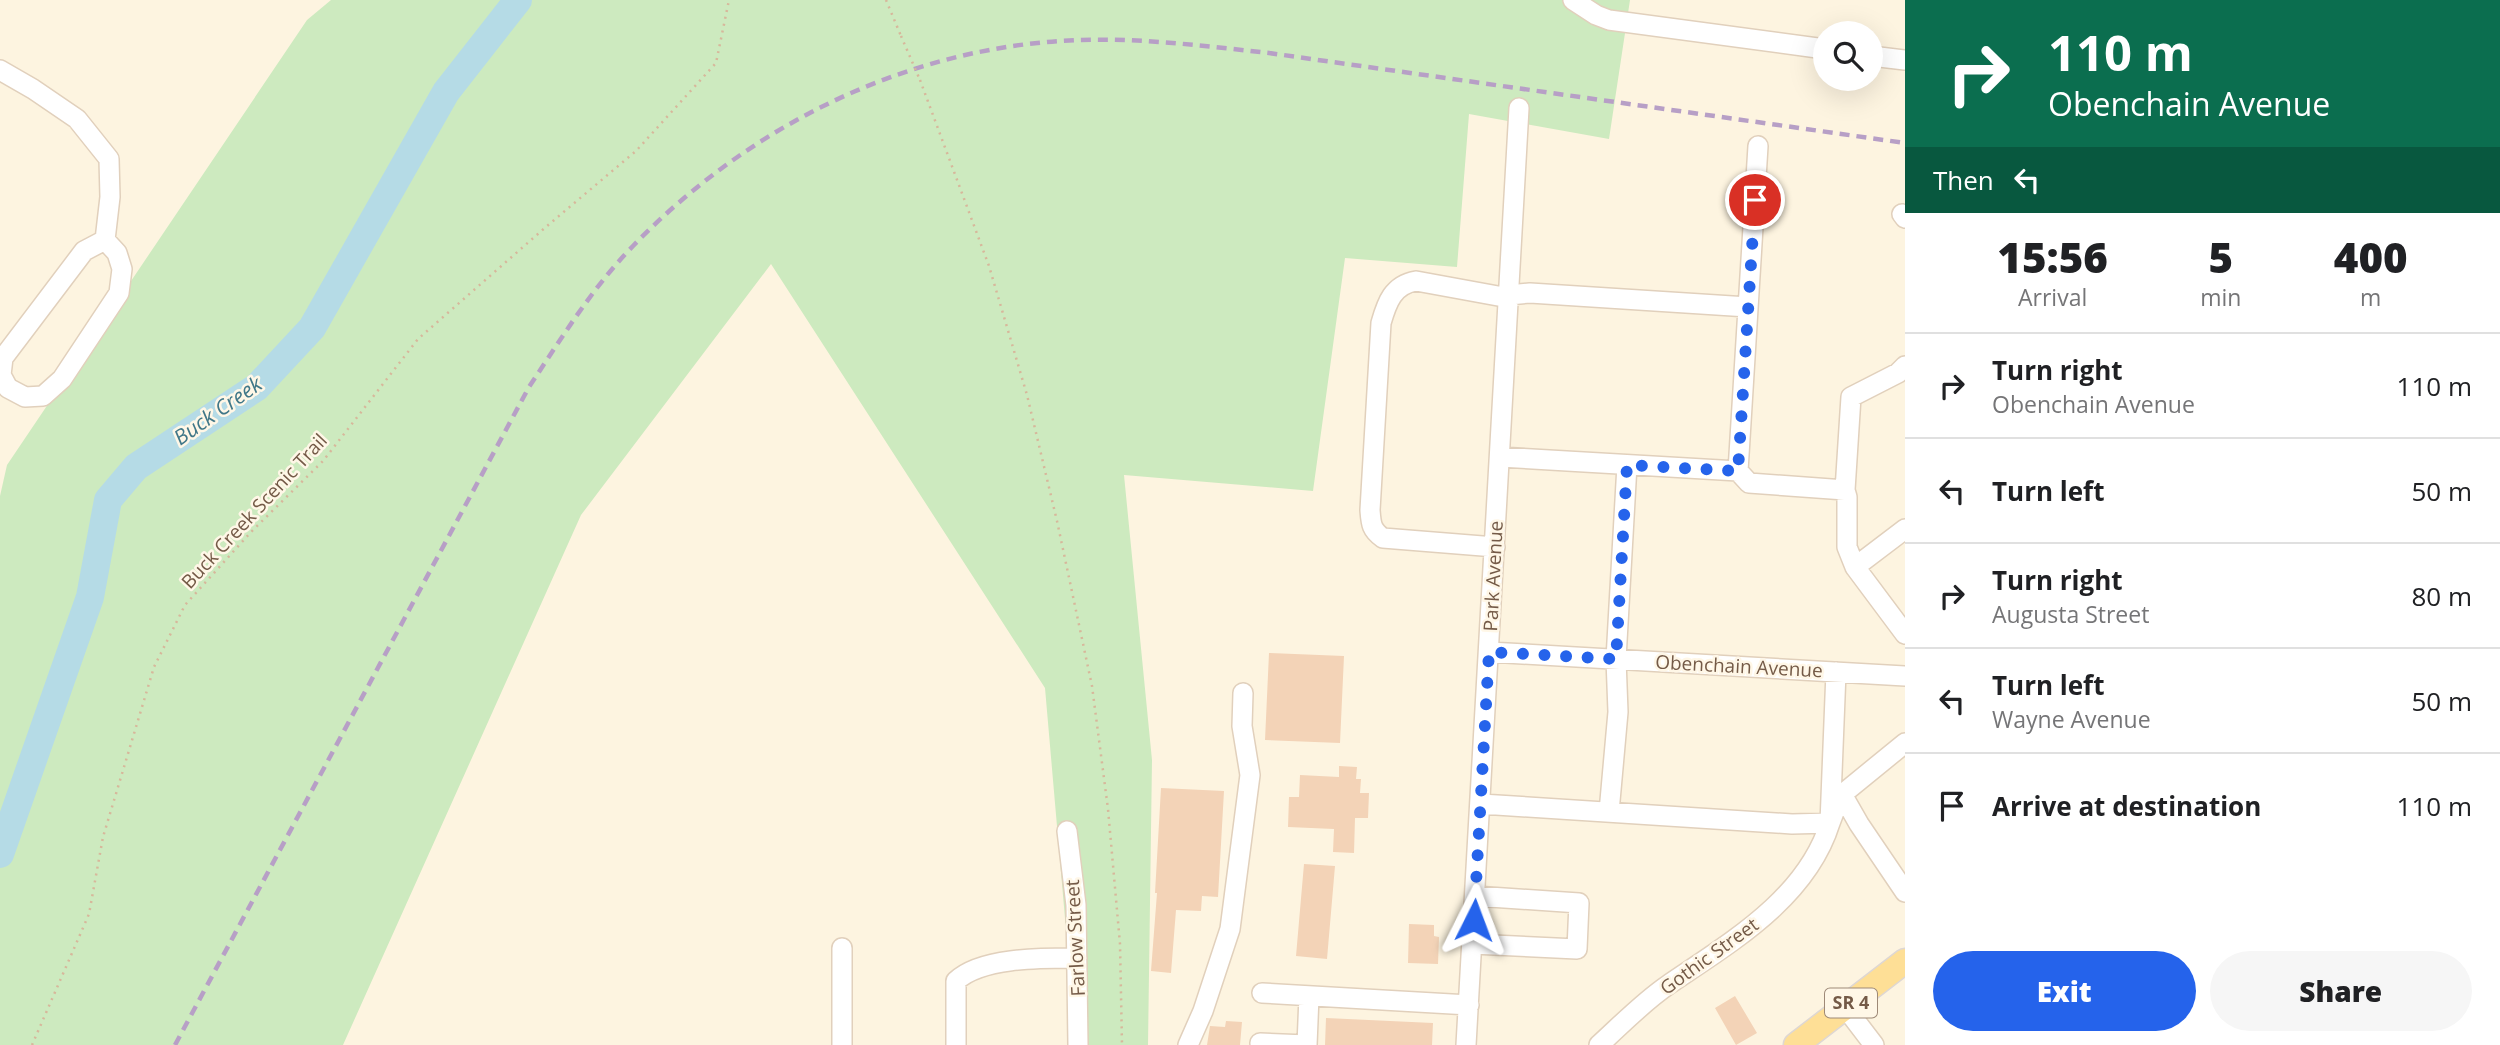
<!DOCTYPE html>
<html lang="en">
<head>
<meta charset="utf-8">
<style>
  body { margin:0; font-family:"Open Sans",sans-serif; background:#f6f6f6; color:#202124; height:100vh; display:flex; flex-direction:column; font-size:26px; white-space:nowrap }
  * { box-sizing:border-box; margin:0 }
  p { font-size:23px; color:#757577 }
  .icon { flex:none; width:38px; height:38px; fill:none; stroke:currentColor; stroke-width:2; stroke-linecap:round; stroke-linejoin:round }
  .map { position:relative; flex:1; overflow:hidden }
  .side { display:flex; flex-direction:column; background:#fff; width:595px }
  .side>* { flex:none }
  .top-card { background:#0b6e4f; color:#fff; overflow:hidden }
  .controls { position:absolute; left:1813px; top:21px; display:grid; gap:14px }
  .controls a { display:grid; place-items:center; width:70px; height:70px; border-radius:50%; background:#fff; box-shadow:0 7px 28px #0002; font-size:35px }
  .pin { position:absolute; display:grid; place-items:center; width:60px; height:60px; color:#fff; margin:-30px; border:4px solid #fff; border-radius:50%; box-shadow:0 2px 7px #0007 }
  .me { position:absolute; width:77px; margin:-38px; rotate:3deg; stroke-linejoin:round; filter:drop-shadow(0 0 5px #0008) }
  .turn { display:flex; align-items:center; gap:24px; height:147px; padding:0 28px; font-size:32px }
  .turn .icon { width:91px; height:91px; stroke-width:2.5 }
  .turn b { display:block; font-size:49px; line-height:60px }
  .then { display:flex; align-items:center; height:66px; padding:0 28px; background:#0003; gap:14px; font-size:26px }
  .eta { display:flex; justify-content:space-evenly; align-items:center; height:119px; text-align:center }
  .eta b { font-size:42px; font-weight:800; line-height:49px }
  .action { display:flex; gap:14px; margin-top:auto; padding:14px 28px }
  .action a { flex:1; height:80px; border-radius:42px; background:#2563eb; color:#fff; font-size:28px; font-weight:800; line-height:80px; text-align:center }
  .action a+a { background:#f6f6f6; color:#202124 }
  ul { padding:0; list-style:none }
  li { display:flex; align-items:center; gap:21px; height:105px; padding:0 28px; border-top:2px solid #e0e0e0 }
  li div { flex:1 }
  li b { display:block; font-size:26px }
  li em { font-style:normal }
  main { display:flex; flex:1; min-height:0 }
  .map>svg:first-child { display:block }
  .green { fill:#cdeabf }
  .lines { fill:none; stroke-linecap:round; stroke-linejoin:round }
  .river { stroke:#b5dbe6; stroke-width:28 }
  .building { fill:#f3d3b7 }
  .minor-casing { stroke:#e1d0bc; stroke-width:22 }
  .major-casing { stroke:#ded7d3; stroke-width:27 }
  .path { stroke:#d7b79b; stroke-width:2.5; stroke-dasharray:2 5; stroke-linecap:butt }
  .minor { stroke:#fff; stroke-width:19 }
  .major { stroke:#fedf96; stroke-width:24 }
  .rail { stroke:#b79fc6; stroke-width:4.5; stroke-dasharray:10 7; stroke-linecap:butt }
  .path-bridge { stroke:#d7b79b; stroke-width:2.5; stroke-dasharray:2 5; stroke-linecap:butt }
  .route { stroke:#2563eb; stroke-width:12; stroke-dasharray:0 21.6 }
  .labels { text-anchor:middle; stroke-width:5; stroke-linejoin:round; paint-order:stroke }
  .shield { fill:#fff7e7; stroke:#9e8977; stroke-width:2 }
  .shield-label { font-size:18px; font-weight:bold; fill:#745a47 }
  .street-label { font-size:19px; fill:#745a47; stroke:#fff7e7 }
  .water-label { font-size:21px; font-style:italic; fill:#407788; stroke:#fff7e7 }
</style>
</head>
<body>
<main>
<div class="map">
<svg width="1905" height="1045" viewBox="0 0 1905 1045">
  <rect width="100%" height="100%" fill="#fdf4e0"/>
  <path class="green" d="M331 0H1630L1609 139 1469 114 1457 267 1345 258 1313 491 1124 475 1152 760 1148 1045H1076L1045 688 771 264 581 515 343 1045H0V496L7 465 307 20Z"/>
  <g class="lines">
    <path class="river" d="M0 854 90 597 108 500 136 467 257 387 312 328 446 92 518 0"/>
  </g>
  <path class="building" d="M1269 653 1344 656 1340 743 1265 740Z
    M1339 766 1357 767 1356 779H1361L1360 793H1369L1368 818H1355L1354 853 1333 852 1334 829 1288 827 1289 797H1299L1300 775 1339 777Z
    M1161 788 1224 791 1218 897 1202 896 1201 911 1176 910 1171 973 1151 971 1157 893H1155Z
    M1304 864 1335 866 1327 959 1296 956Z
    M1409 924 1434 925V936L1439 937 1438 964 1408 963Z
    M1735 996 1757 1033 1736 1045 1715 1008Z
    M1326 1018 1433 1023 1432 1045H1325Z
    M1226 1021 1242 1022 1240 1045H1207L1210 1026 1225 1027Z"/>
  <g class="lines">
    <defs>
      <path id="minor" d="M1573 0 1596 15 1609 20 1825 49
        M1871 56 1905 60
        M0 70 33 89 77 119 109 159 110 197 105 240 117 253 122 269 119 293 62 379 43 396 25 397 8 388 1 375 3 358 84 251 105 240
        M1902 214 1905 218
        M1500 457 1738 471
        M1738 471 1758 146
        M1738 471 1749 483 1845 490 1847 497V547L1855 567 1905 634
        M1845 490 1851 397 1898 373 1905 366
        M1495 547 1383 538C1371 530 1371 523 1370 510L1381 323C1387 302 1393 285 1416 281L1498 296 1530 293 1748 307
        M1855 567 1905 529
        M1489 652 1905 676
        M1843 796 1859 824 1905 892
        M1481 804 1792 824 1830 823 1836 807 1845 792 1905 743
        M1609 812 1618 712 1616 659 1627 465
        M1067 831 1076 905 1078 1045
        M1472 944 1577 949 1579 903 1475 896
        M842 948V1045
        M1262 993 1469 1005
        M1845 1007 1874 1045
        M1260 1043 1307 1045 1309 996
        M956 1045V981C981 957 1044 958 1077 958
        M1188 1045 1203 1011 1230 929 1250 775 1242 726 1243 693
        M1466 1045 1519 108
        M1599 1045C1621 1025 1643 1002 1668 985 1731 942 1806 899 1830 823L1836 672"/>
      <path id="major" d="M1796 1045 1905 961"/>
    </defs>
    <use href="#minor" class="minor-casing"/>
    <use href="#major" class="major-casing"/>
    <path class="path" d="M886 0 901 36
      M920 80 989 266 1027 395 1057 521 1092 686 1108 809 1120 944 1122 1045
      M32 1045 89 914 103 837 154 667 185 605 251 532 323 461 418 339 547 226 636 151 716 63 729 0"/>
    <use href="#minor" class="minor"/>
    <use href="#major" class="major"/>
    <path class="rail" d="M175 1045 529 387C561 339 592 288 633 246 742 133 889 56 1047 42 1120 35 1196 45 1269 53L1905 143"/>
    <path class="path-bridge" d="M901 36 920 80"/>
  </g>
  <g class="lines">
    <path class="route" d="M1474 920 1489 652 1616 659 1627 465 1738 471 1755 200"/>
  </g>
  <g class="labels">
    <rect class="shield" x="1825" y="988.5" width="52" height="29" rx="5"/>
    <g class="shield-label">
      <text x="1851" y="1009">SR 4</text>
    </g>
    <g class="street-label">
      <text transform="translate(254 511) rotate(-47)" y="7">Buck Creek Scenic Trail</text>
      <text transform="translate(1493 576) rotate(-87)" y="7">Park Avenue</text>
      <text transform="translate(1739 666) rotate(3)" y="7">Obenchain Avenue</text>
      <text transform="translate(1075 938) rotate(-93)" y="7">Farlow Street</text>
      <text transform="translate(1709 956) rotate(-36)" y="7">Gothic Street</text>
    </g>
    <g class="water-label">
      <text transform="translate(218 411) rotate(-35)" y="7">Buck Creek</text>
    </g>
  </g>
</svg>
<div class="controls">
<a><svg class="icon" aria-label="search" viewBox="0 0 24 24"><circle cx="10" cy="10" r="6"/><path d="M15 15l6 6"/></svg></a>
</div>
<div class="pin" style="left:1755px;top:200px;background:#d93025"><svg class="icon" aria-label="arrive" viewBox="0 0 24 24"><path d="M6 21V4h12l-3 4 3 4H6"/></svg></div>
<svg class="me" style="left:1474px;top:920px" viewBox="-20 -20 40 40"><path d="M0-17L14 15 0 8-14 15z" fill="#2563eb" stroke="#fff" stroke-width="4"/></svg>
</div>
<section class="side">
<div class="top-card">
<div class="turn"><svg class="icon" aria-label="right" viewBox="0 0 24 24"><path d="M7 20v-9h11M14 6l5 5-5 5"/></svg><div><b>110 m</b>Obenchain Avenue</div></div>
<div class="then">Then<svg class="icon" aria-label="left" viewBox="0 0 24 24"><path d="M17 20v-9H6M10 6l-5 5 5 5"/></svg></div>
</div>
<div class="eta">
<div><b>15:56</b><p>Arrival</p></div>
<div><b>5</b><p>min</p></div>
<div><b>400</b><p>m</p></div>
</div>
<ul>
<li><svg class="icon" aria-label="right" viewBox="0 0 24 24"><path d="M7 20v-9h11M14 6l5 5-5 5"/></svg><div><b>Turn right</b><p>Obenchain Avenue</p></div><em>110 m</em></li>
<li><svg class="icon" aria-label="left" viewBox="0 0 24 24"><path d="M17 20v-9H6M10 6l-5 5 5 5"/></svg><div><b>Turn left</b></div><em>50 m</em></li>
<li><svg class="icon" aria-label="right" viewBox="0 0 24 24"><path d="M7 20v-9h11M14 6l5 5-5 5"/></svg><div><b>Turn right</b><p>Augusta Street</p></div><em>80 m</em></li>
<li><svg class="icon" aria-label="left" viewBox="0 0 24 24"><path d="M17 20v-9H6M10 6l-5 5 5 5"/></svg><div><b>Turn left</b><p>Wayne Avenue</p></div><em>50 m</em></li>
<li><svg class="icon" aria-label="arrive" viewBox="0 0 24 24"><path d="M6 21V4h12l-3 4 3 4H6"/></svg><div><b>Arrive at destination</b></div><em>110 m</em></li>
</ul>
<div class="action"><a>Exit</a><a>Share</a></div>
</section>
</main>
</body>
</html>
